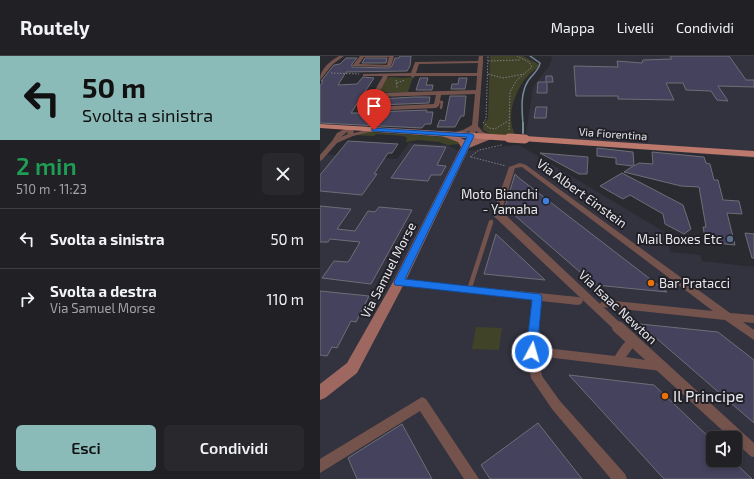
<!DOCTYPE html>
<html lang="it">
<head>
<meta charset="utf-8">
<style>
  body { margin:0; font-family:"Exo 2",sans-serif; background:#28282d; color:#f1f3f6; height:100vh; display:flex; flex-direction:column; font-size:15px; white-space:nowrap }
  * { box-sizing:border-box; margin:0 }
  p { font-size:13px; color:#a2a3a7 }
  .icon { flex:none; width:22px; height:22px; fill:none; stroke:currentColor; stroke-width:2; stroke-linecap:round; stroke-linejoin:round }
  .map { position:relative; flex:1; overflow:hidden }
  .sheet { display:flex; flex-direction:column; background:#202025; width:320px }
  .sheet>* { flex:none }
  .top-card { background:#8bbbb9; color:#111; overflow:hidden }
  .tools { position:absolute; left:386px; top:375px; display:grid; gap:8px }
  .tools a { display:grid; place-items:center; width:36px; height:36px; border-radius:6px; background:#202025; box-shadow:0 2px 6px #0003,0 0 0 1px #3d3e42; font-size:20px }
  .pin { position:absolute; display:grid; place-items:center; width:34px; height:34px; color:#fff; margin:-41px -17px; border-radius:50% 50% 50% 0; rotate:-45deg; box-shadow:0 0 4px #0007 }
  .pin .icon { rotate:45deg }
  .me { position:absolute; width:44px; margin:-22px; rotate:6deg; stroke-linejoin:round; filter:drop-shadow(0 0 3px #0008) }
  .turn { display:flex; align-items:center; gap:14px; height:84px; padding:0 16px; font-size:18px }
  .turn .icon { width:52px; height:52px; stroke-width:2.5 }
  .turn b { display:block; font-size:28px; line-height:34px }
  .round { display:grid; place-items:center; flex:none; width:42px; height:42px; border-radius:6px; background:#28282d }
  .headline { display:flex; align-items:center; justify-content:space-between; height:68px; padding:0 16px }
  h1 { font-size:24px; font-weight:600; line-height:30px; color:#1e9e55 }
  .cta { display:flex; gap:8px; margin-top:auto; padding:8px 16px }
  .cta a { flex:1; height:46px; border-radius:6px; background:#8bbbb9; color:#111; font-size:16px; font-weight:600; line-height:46px; text-align:center }
  .cta a+a { background:#28282d; color:#f1f3f6 }
  ul { padding:0; list-style:none }
  li { display:flex; align-items:center; gap:12px; height:60px; padding:0 16px; border-top:1px solid #3d3e42 }
  li div { flex:1 }
  li b { display:block; font-size:15px }
  li em { font-style:normal }
  header { display:flex; align-items:center; gap:24px; box-sizing:border-box; height:56px; padding:0 20px; background:#202025; border-bottom:1px solid #3d3e42 }
  header strong { font-size:19px }
  nav { display:flex; gap:22px; margin-inline-start:auto; font-size:14px }
  main { display:flex; flex:1; min-height:0 }
  .map>svg:first-child { display:block }
  .built { fill:#33333f; fill-rule:evenodd }
  .green { fill:#414329 }
  .lines { fill:none; stroke-linecap:round; stroke-linejoin:round }
  .stream-far1 { stroke:#748a96; stroke-width:1.5 }
  .stream { stroke:#748a96; stroke-width:2 }
  .building { fill:#44425c; stroke:#6f6e76 }
  .path { stroke:#7f7f85; stroke-width:1; stroke-dasharray:1.5 1.5; stroke-linecap:butt }
  .lane-far1 { stroke:#75534d; stroke-width:2.5 }
  .lane { stroke:#75534d; stroke-width:4.5 }
  .street { fill:#75534d; fill-rule:evenodd }
  .secondary { fill:#9e6860; fill-rule:evenodd }
  .primary { fill:#be796d; fill-rule:evenodd }
  .street-bridge-far1 { stroke:#75534d; stroke-width:9 }
  .street-bridge { stroke:#75534d; stroke-width:12 }
  .primary-bridge { stroke:#be796d; stroke-width:9 }
  .route { fill:#1a73e8; stroke:#114b97 }
  .shop-dot { fill:#3f7fe0; stroke:#212027; stroke-width:1.5 }
  .service-dot { fill:#5c6f8a; stroke:#212027; stroke-width:1.5 }
  .food-dot { fill:#e8710a; stroke:#212027; stroke-width:1.5 }
  .labels { text-anchor:middle; stroke-width:4; stroke-linejoin:round; paint-order:stroke }
  .far-street-label { font-size:11px; fill:#e8e7ec; stroke:#212027 }
  .street-label { font-size:13px; fill:#e8e7ec; stroke:#212027 }
  .poi-label { font-size:13px; fill:#e8e7ec; stroke:#212027; text-anchor:end }
  .near-poi-label { font-size:16px; fill:#e8e7ec; stroke:#212027; text-anchor:start }
</style>
</head>
<body>
<header>
<strong>Routely</strong>
<nav><a>Mappa</a><a>Livelli</a><a>Condividi</a></nav>
</header>
<main>
<section class="sheet">
<div class="top-card">
<div class="turn"><svg class="icon" aria-label="left" viewBox="0 0 24 24"><path d="M17 20v-9H6M10 6l-5 5 5 5"/></svg><div><b>50 m</b>Svolta a sinistra</div></div>
</div>
<div class="headline"><div><h1>2 min</h1><p>510 m · 11:23</p></div><a class="round"><svg class="icon" aria-label="close" viewBox="0 0 24 24"><path d="M6 6l12 12M18 6L6 18"/></svg></a></div>
<ul>
<li><svg class="icon" aria-label="left" viewBox="0 0 24 24"><path d="M17 20v-9H6M10 6l-5 5 5 5"/></svg><div><b>Svolta a sinistra</b></div><em>50 m</em></li>
<li><svg class="icon" aria-label="right" viewBox="0 0 24 24"><path d="M7 20v-9h11M14 6l5 5-5 5"/></svg><div><b>Svolta a destra</b><p>Via Samuel Morse</p></div><em>110 m</em></li>
</ul>
<div class="cta"><a>Esci</a><a>Condividi</a></div>
</section>
<div class="map">
<svg width="434" height="423" viewBox="0 0 434 423">
  <rect width="100%" height="100%" fill="#2a2a31"/>
  <path class="built" d="M231 0H434V102L205 85 213 31 229 10 232 3Z
    M89 87 128 89 137 94 149 95 199 89 348 178 350 196 380 199 382 205 434 211V423H0V98L77 103ZM393 382H415V404H393Z"/>
  <path class="green" d="M170 0H203L218 8V11C214 15 209 18 206 22 194 37 185 63 196 80L170 78 162 73 163 72V68L168 63Z
    M70 21 84 22 93 21 88 36H59L67 22Z
    M50 76 127 81 137 84 141 88 128 89 119 86 98 84 86 86 87 82 84 80 56 78 54 80 35 79Z
    M156 271 182 272 179 294 152 293Z"/>
  <g class="lines">
    <path class="stream-far1" d="M203 68C202 54 200 38 208 25 212 18 219 15 220 7L210 0"/>
    <path class="stream" d="M203 67V77"/>
  </g>
  <path class="building" d="M80 0H91L90 10 87 15 26 16 18 29 37 28 43 21 54 22 31 57H54V56L107 54 106 56H113L111 68H105L102 72 0 67V30L3 25H1L14 9 20 8 26 2H37L32 8V11L69 12 72 10 75 2H79Z
    M350 0H409L426 24H434V31L398 30 408 45 397 44 391 35 366 34 363 27H346L354 44 298 43V40H256L254 10 298 11 297 5 322 7 323 4 352 3Z
    M45 2H67L66 7H42Z
    M226 20H232L233 26H227V37H217L218 26H226Z
    M100 22H108L106 29H113L112 34H96Z
    M139 22H147L145 33H131L132 28H138Z
    M130 40H146L144 60H141L135 71H117L120 64 125 65Z
    M94 41H110L109 47 58 49 60 43Z
    M216 51H227L226 62H214Z
    M28 85 78 88 72 97H68L54 118H57L42 139 0 135V119Z
    M94 89 126 91 117 109 126 110 121 119H111L108 125 71 122Z
    M277 92 313 96 314 110 319 107 333 108 332 96 384 101 386 107 390 108 394 124H398L403 144 419 145 422 158 407 157 415 189 386 186 383 171H386L379 131 361 130 304 116 313 110 296 108V102L277 100Z
    M220 97 268 101 267 118H259Z
    M302 117 363 149 371 173 364 178 345 168 343 158 310 139 303 143 280 130Z
    M195 118 199 122 347 236 275 229 185 151Z
    M0 150 31 153 17 173 35 175 48 155 55 156 59 151 92 154 51 228 2 222 14 205 27 206 29 205 40 186 10 183 8 186H0Z
    M425 177 434 178V202H432Z
    M176 178 225 224 164 218Z
    M0 235 49 240 36 266 31 265 17 292 12 291 7 300 0 299Z
    M320 268 398 276 434 304V367Z
    M249 319 334 329 393 385V404H412L432 423H344Z
    M218 367 262 423H170L161 409Z
    M82 368 112 423H37L28 402Z"/>
  <g class="lines">
    <path class="path" d="M168 5 200 4
      M11 17 39 18
      M168 18 183 22 204 18
      M76 24 77 32
      M77 27 85 24
      M163 66 169 72 175 73 188 65
      M163 67 166 63 168 0
      M189 74 190 36 196 25 212 11 209 6 197 0
      M150 101 159 94 182 89
      M151 101 186 110"/>
    <path class="lane-far1" d="M117 46H122L121 52"/>
    <path class="lane" d="M149 234 171 166"/>
    <path class="street" d="M19 0H24L13 8 0 24C0 13 10 5 19 0Z
      M40 0H74L71 10 69 11 33 10V9ZM44 1H69L67 9 39 8Z
      M159 0H163V6L158 70 163 76 174 80V82L159 78 156 75 153 81 151 82 148 80 150 75 130 80 127 78 143 74 152 69 155 38 121 39 119 50 116 52 47 55 44 53 63 20H43V18L91 17 95 6 158 5ZM158 7 157 17H96L99 8ZM68 20H91L93 22 95 20H157L156 34 59 37ZM116 39 114 48 51 51 57 41Z
      M28 71H32L34 77 55 72 58 74 33 80 17 87 2 104 0 105V99L12 85 17 77ZM27 76 28 78 21 81Z
      M200 107 206 109 410 257 434 259V267L423 266 434 274V284L405 264 282 251 280 248 282 245 285 244 393 255 202 111 195 112 181 157 180 159H174L173 157 189 111Z
      M79 223 258 241 261 242 263 245 261 248 258 249 221 245 217 291 295 300C300 293 307 279 317 282L318 285 306 301 345 307 347 310 345 313 341 315 218 300 222 320 240 345 305 418 307 423H291L232 353 211 322 206 295 212 244 79 229 76 228 74 226 76 224Z
      M102 341 106 343 159 423H144L100 355 0 417V403Z"/>
    <path class="secondary" d="M122 76H128L145 84 148 78 151 77 155 80 154 83 172 78 176 81 149 92 85 226 37 317 5 342 0 344V328L27 307 73 226 141 91 138 86 122 80 121 78Z"/>
    <path class="primary" d="M0 68 189 79 193 82 189 85 0 72Z
      M205 80 434 95V101L202 85 201 83Z"/>
    <path class="street-bridge-far1" d="M177 157 299 272"/>
    <path class="street-bridge" d="M298 271 434 395"/>
    <path class="primary-bridge" d="M189 82 205 83"/>
  </g>
  <path class="route" d="M52 72 153 78 154 80 85 223 220 238 222 241 217 296 215 299 212 300 208 299 206 296 212 244 75 229 74 226 147 81 54 75H52Z"/>
  <circle class="shop-dot" cx="226" cy="145" r="4"/>
  <circle class="service-dot" cx="410" cy="183" r="4"/>
  <g class="food-dot">
    <circle cx="331" cy="227" r="4"/>
    <circle cx="345" cy="340" r="4"/>
  </g>
  <g class="labels">
    <g class="far-street-label">
      <text transform="translate(293 78) rotate(4)" y="4">Via Fiorentina</text>
    </g>
    <g class="street-label">
      <text transform="translate(262 137) rotate(36)" y="5">Via Albert Einstein</text>
      <text transform="translate(68 214) rotate(-63)" y="5">Via Samuel Morse</text>
      <text transform="translate(298 251) rotate(43)" y="5">Via Isaac Newton</text>
    </g>
    <g class="poi-label">
      <text x="218" y="143">Moto Bianchi<tspan x="218" dy="15">- Yamaha</tspan></text>
      <text x="402" y="188">Mail Boxes Etc</text>
      <text x="339" y="232" text-anchor="start">Bar Pratacci</text>
    </g>
    <g class="near-poi-label">
      <text x="353" y="346">Il Principe</text>
    </g>
  </g>
</svg>
<div class="tools">
<a><svg class="icon" aria-label="sound" viewBox="0 0 24 24"><path d="M4 9h4l5-4v14l-5-4H4zM17 9q2 3 0 6"/></svg></a>
</div>
<div class="pin" style="left:54px;top:74px;background:#d93025"><svg class="icon" aria-label="arrive" viewBox="0 0 24 24"><path d="M6 21V4h12l-3 4 3 4H6"/></svg></div>
<svg class="me" style="left:212px;top:296px" viewBox="-20 -20 40 40"><circle r="17" fill="#1a73e8" stroke="#fff" stroke-width="3"/><path d="M0-11L8 9 0 5-8 9z" fill="#fff"/></svg>
</div>
</main>
</body>
</html>
